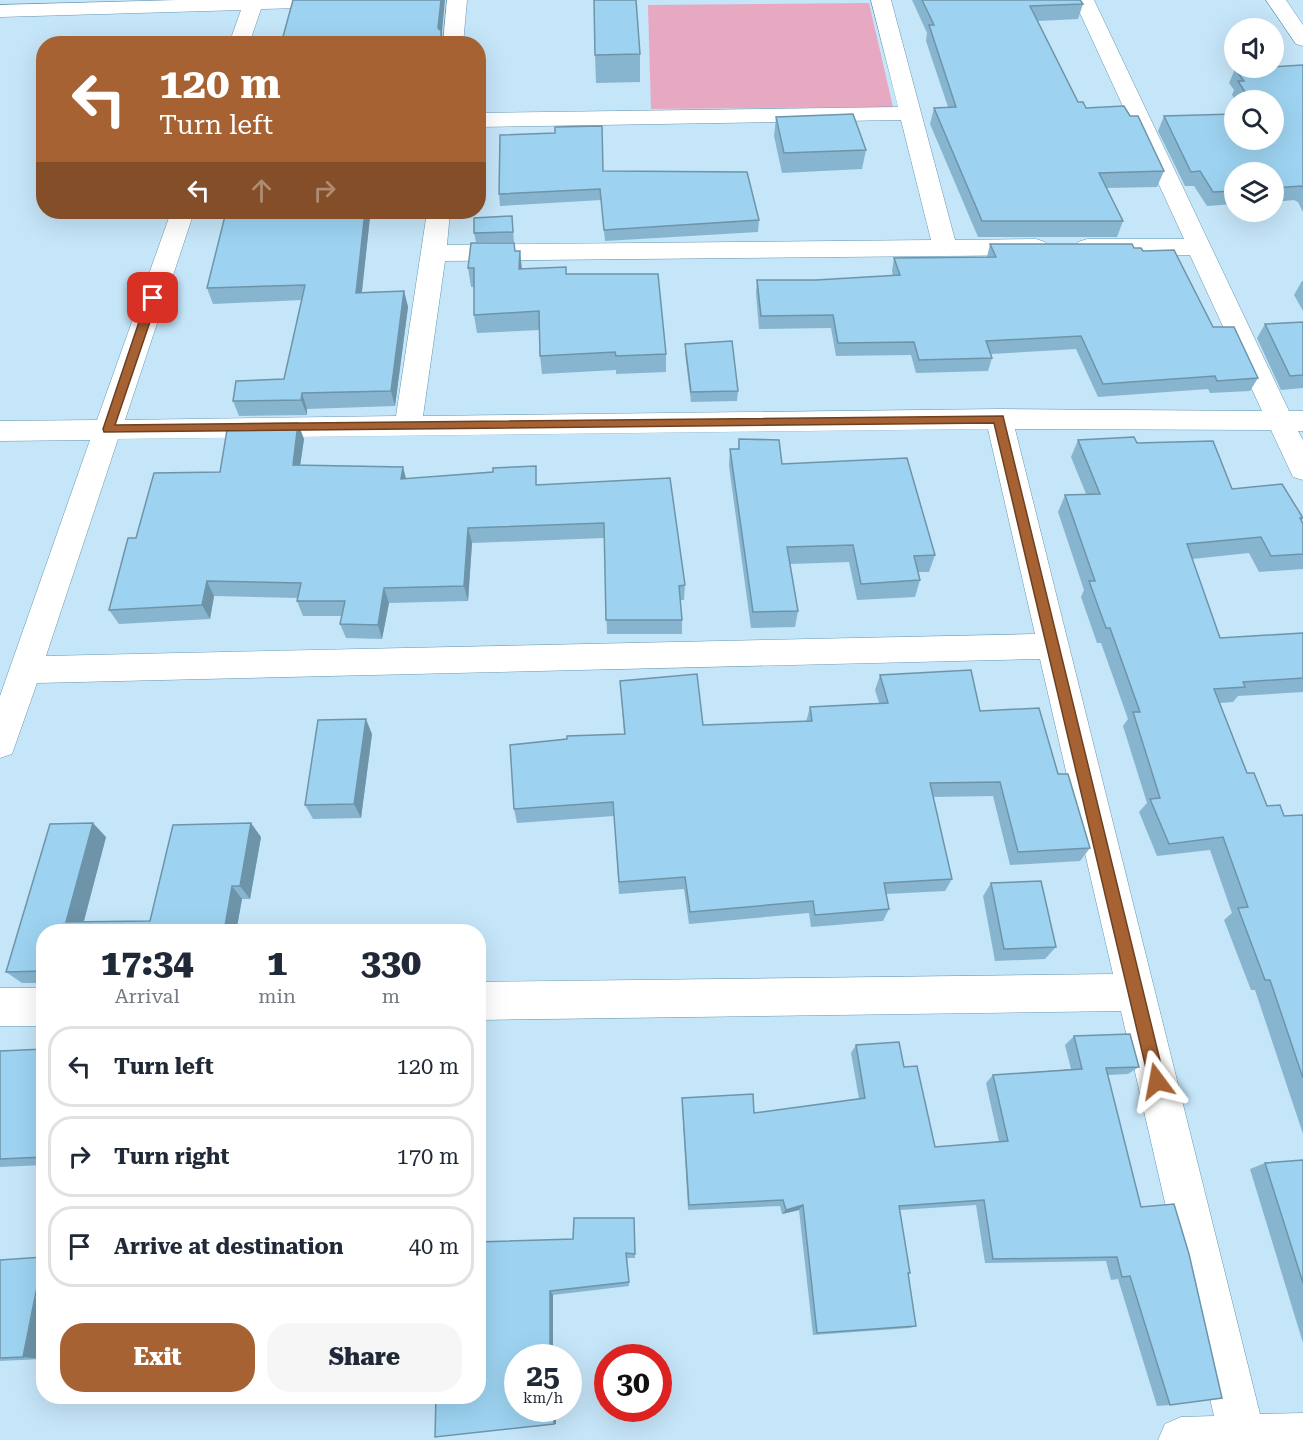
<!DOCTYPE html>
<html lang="en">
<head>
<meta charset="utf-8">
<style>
  body { margin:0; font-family:"Roboto Serif",serif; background:#f6f6f7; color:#1f2937; height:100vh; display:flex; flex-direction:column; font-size:22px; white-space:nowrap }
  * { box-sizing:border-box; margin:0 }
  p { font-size:20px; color:#747a83 }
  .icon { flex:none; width:33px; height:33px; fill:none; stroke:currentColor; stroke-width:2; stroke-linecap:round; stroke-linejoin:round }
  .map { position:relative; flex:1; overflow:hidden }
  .side { position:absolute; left:36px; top:924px; width:450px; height:480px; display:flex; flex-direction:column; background:#fff; border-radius:24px; box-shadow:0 6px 24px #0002 }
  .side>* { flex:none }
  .guide { position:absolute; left:36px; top:36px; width:450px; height:183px; border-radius:24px; box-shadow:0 6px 24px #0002; background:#a66232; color:#fff; overflow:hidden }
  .controls { position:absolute; left:1224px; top:18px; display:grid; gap:12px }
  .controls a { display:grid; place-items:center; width:60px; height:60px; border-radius:50%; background:#fff; box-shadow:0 6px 24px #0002; font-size:30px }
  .speed { position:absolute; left:504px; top:1344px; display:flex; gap:12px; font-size:30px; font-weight:700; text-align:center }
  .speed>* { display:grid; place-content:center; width:78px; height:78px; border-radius:50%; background:#fff; box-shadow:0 6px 24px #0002; line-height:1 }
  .speed small { font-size:15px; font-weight:400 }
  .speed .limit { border:9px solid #d22; background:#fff; color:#111 }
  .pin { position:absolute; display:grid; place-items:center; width:51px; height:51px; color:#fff; margin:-26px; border-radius:12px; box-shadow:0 3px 9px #0006 }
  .me { position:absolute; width:66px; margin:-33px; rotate:347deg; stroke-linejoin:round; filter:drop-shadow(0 0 4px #0008) }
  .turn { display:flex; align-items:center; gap:21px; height:126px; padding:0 24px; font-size:27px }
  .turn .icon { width:78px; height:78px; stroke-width:2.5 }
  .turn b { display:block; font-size:42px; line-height:51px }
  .lanes { display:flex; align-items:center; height:57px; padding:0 24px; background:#0003; justify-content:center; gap:30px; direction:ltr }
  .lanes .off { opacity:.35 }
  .eta { display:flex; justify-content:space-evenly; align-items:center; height:102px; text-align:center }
  .eta b { font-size:36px; font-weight:800; line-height:42px }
  .cta { display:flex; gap:12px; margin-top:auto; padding:12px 24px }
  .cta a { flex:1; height:69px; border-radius:24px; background:#a66232; color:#fff; font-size:24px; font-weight:800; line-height:69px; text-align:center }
  .cta a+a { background:#f6f6f7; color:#1f2937 }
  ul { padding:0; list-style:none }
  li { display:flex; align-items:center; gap:18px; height:81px; margin:0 12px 9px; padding:0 12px; border:3px solid #e0e1e3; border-radius:24px }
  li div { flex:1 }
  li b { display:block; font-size:22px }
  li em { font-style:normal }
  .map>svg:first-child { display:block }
  .green { fill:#e7a8c1 }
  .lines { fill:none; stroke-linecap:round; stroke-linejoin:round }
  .street-casing { stroke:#6397b4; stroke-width:1 }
  .street { fill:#fff; fill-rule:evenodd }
  .wall { fill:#87b5cf }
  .shaded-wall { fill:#6e94a9 }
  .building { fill:#9dd3f1; stroke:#6e94a9; stroke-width:1.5 }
  .route { fill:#a66232; stroke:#6c4020; stroke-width:1.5 }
</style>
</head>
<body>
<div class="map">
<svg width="1303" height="1440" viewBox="0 0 1303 1440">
  <rect width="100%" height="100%" fill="#c5e5f8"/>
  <path class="green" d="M869 3 893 107 651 109 648 5Z"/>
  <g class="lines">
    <defs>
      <path id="street" d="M178 0H396L393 4 386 6 261 9 249 44H229L241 10 0 17V5Z
        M447 0H467L463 44H443Z
        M871 0H891L955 240 1036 239 1045 242 1048 247 1045 252 1036 255 445 261 423 416 999 409 1262 411 1190 255H1087L1078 252 1075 247 1078 242 1087 239H1184L1074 0H1094L1289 411H1303V431H1298L1303 440V480L1293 477 1271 430 1015 429 1260 1414 1303 1413V1440H1158L1165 1424 1181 1417 1214 1416 1121 1011 478 1020V982L1113 974 1040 659 37 683 12 754 0 758V696L90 440 0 441V421L97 420 171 212H194L125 420 396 416 427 212H450L447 245 931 240 901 120 478 127V113L898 107ZM988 429 1035 634 46 656 118 439Z
        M1266 0H1286L1303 25V46L1296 44Z
        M0 988H44V1026H0Z"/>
    </defs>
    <use href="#street" class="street-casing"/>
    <use href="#street" class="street"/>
  </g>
  <path class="wall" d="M912 0H1080L1083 4 1078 19 1038 21 1078 102 1164 171 1157 187 1107 188 1123 221 1117 237H978L930 124 934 108 948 107 926 41 927 33Z
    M640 54V82L596 83 595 55Z
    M1303 65V212L1298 202 1294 200 1274 202V172H1234V204L1207 206 1194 186H1185L1158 131 1164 116 1234 140 1274 100H1235L1232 95 1234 90 1229 83 1235 69Z
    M776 117 866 150 862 169 782 173 774 136Z
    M603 171 759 220 758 232 605 241 601 200 500 206 499 194Z
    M226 212H424V214L370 217 362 292 404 291 408 307 395 406 307 409V415L239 416 233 401 284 379 302 300 213 304 207 288Z
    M512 216 514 242H476L474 233Z
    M990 244 1134 248 1143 251 1213 327 1258 378 1250 391 1210 393 1208 389 1098 397 1076 349 991 354 992 358 988 371 916 373 911 355 836 356 831 328 759 329 756 293 757 280H816L893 276 892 271 894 258 987 257Z
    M468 268 522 269 567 274 666 354V372L616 374V370L542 374 540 356V330L477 333 474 315V287H471Z
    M1302 281H1303V311L1294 295Z
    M1303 322V388L1281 390 1257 338 1265 324Z
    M685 344 738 391 737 401 691 402 685 353Z
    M304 439 300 465 406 478 538 485 670 478 685 585 684 600H680L682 620V634H607L604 538 472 543 468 601 389 603 382 639 346 638 340 624 342 616H303L297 601 298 598 214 596 210 619 119 624 109 610 136 538 220 472Z
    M739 439 935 555 929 572H918L920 580 915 597 857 600 849 562 790 564 798 611 795 627 751 628 729 466 730 449H738Z
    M1078 440 1137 443 1232 489 1303 518 1301 521 1303 524V569L1259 572 1249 553 1192 559 1220 638 1303 633V692L1238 696 1233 702 1220 703 1247 773 1267 806 1284 816 1303 815V1134L1255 990H1251L1224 920 1232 913 1210 850 1157 856 1139 812 1147 803 1123 726 1128 719 1101 643H1097L1081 597 1084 590 1058 512 1065 495 1086 494 1071 457Z
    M880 675 980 711 1058 774 1090 848 1080 861 1010 865 993 796 933 797 952 879 945 891 886 894 889 909 883 921 811 927 809 913 689 924 684 889 619 894 614 816 517 823 514 809 624 734 620 681 703 725 806 722 810 707 879 703 875 690Z
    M372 734 361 818 313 819 305 805Z
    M106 837 84 921H150L261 837 250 899H242L236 932H44V983H22L6 972Z
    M991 883 1056 947 1045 959 995 961 983 896Z
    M1074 1036 1139 1067 1128 1074 1108 1075 1170 1405 1157 1406 1118 1279 1111 1280 1106 1261 985 1263 976 1205 900 1210 910 1273 908 1274 916 1326 910 1328 813 1335 799 1210 782 1214 780 1206 688 1210 682 1105V1098L754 1113 859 1099 851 1053 856 1045 904 1067 935 1147 999 1142 986 1083 993 1075 1071 1069 1065 1045Z
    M44 1049V1165L0 1167V1051Z
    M1303 1160V1343L1250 1169 1265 1163Z
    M635 1224V1258H627L629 1286 553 1295 552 1344 556 1424 435 1437 573 1239Z
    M0 1260 42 1359 0 1361Z"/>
  <path class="shaded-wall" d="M441 0H445L442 33 443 44H441L438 28Z
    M365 212H369L370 217 360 308 356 293Z
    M520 251 522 270 519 269Z
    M404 291 408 307 395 406 391 391Z
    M302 393 307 409V415L301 400Z
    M298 423 304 439 298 480 293 465Z
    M403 467 407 482 401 479Z
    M468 528 472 543 468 601 464 586Z
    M207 581 214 596 210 619 202 605Z
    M384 588 389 603 382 639 378 625Z
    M366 719 372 734 361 818 354 804Z
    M93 823 106 837 81 932 66 922Z
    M251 823 261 837 250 899 240 886Z
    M232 886 242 899 236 932H224Z
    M803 1205 799 1210 782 1214 786 1210Z
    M44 1257V1349L42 1359 23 1357Z
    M550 1291 553 1295V1358H550Z
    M553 1408H556V1424H554Z"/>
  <path class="building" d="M293 0H441L438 28 441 31V44H281Z
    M594 0H636L640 54 595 55Z
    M922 0H1080L1083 4 1030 6 1078 102H1083L1086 108 1124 106 1130 116H1138L1164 171 1099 173 1123 221H982L934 108 956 107 929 25H934Z
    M1303 65V187L1301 186 1274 188V172H1234V191L1213 192 1200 171 1191 172 1164 116 1234 114V140H1274V100H1250L1238 81H1244L1235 69Z
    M853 114 866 150 784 153 776 117Z
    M602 126 603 171 747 172 759 220 604 230 600 189 499 194 500 135 555 133V127Z
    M226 212H365L356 293 404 291 391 391 302 393 301 400 233 401 236 381 284 379 305 285 207 288Z
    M512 216 513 232 474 233V218Z
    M471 243H514L515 251H520L519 269 566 267V274H658L666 354 616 356 615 352 540 356 539 311 474 315V268H468Z
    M990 244H1132L1134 248H1141L1143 251 1174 250 1213 327H1234L1258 378 1217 381 1215 376 1103 384 1081 336 986 341 992 358 919 360 914 342 838 343 833 315 761 316 757 280H816L900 275 894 258 996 257Z
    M1303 322V375L1290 376 1265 324Z
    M732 341 738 391 691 392 685 344Z
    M298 423 293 465 403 467 401 479 493 472V468L536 466V485L670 478 685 585 679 586 682 620H606L604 523 468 528 464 586 384 588 378 625 340 624 345 601H297L301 583 207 581 202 605 109 610 128 538H136L154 473 220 472 228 424Z
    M1134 437 1137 443 1213 441 1232 489 1282 484 1303 518H1300L1303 524V554L1271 556 1261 537 1187 544 1220 638 1303 633V678L1243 682 1245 687 1214 689 1247 773H1254L1267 806 1280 805 1284 816 1303 815V1078L1270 980H1265L1238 908 1248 907 1223 837 1169 844 1150 799 1160 798 1133 712H1140L1110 628H1106L1089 581H1095L1065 495 1100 494 1078 440Z
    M739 439 779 440 782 464 907 458 935 555 914 556 920 580 861 584 853 545 787 547 798 611 753 612 730 449H739Z
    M971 670 980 711 1039 708 1058 774H1068L1090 848 1018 852 1000 782 930 783 952 879 884 883 889 909 815 915 813 901 690 912 685 877 619 882 613 802 514 809 510 745 567 739V736L625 734 620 681 697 674 703 725 812 721 810 707 888 703 880 675Z
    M366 719 354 804 305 805 318 720Z
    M93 823 66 922 150 921 173 825 251 823 240 886H232L224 932H44V971L6 972 50 824Z
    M1041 881 1056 947 1004 949 991 883Z
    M1130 1034 1139 1067 1106 1068 1141 1207 1174 1204 1189 1254 1222 1398 1170 1405 1130 1276 1122 1277 1117 1257 993 1259 984 1200 899 1206 910 1273H908L916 1326 817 1333 803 1205 786 1210 783 1200 689 1205 682 1098 753 1094 754 1113 865 1098 856 1045 899 1042 904 1067 917 1066 935 1147 1008 1141 993 1075 1082 1069 1074 1036Z
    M44 1049V1157L0 1159V1051Z
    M1303 1160V1283L1265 1163Z
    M574 1218H634L635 1254 626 1253 629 1282 550 1291V1358H518V1408H553L554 1424 435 1437 436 1396H478V1242L573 1239Z
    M43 1257 23 1357 0 1358V1260Z"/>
  <path class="route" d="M153 295 158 298 115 425 1003 416 1165 1081 1163 1087 1157 1089 1151 1087 1149 1081 994 423 104 432 103 429 147 298Z"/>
</svg>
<div class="controls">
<a><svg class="icon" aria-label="sound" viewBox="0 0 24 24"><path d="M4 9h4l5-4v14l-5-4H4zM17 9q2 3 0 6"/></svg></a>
<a><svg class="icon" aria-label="search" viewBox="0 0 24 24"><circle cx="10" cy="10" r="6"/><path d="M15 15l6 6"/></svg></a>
<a><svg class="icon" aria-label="layers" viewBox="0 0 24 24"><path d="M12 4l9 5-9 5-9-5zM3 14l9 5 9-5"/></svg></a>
</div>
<div class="speed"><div>25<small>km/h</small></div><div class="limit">30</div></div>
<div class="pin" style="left:153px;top:298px;background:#d93025"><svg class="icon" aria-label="arrive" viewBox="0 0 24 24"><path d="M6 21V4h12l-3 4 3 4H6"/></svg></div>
<svg class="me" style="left:1157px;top:1081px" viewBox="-20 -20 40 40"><path d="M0-17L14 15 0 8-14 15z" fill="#a66232" stroke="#fff" stroke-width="4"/></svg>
<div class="guide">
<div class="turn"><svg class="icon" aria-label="left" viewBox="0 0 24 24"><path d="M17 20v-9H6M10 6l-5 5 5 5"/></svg><div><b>120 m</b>Turn left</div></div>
<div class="lanes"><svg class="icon" aria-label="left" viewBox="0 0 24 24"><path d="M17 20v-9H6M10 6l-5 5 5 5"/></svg><svg class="icon off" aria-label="ahead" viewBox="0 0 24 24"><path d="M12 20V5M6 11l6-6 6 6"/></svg><svg class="icon off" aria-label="right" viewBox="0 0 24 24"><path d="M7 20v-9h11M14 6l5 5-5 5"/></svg></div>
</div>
<section class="side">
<div class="eta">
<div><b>17:34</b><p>Arrival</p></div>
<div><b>1</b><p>min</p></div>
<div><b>330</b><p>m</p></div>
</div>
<ul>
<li><svg class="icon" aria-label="left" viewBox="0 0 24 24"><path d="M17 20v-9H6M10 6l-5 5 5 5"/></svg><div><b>Turn left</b></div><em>120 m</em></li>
<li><svg class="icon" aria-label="right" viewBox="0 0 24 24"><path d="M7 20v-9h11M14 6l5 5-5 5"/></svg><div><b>Turn right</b></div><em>170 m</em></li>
<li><svg class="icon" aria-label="arrive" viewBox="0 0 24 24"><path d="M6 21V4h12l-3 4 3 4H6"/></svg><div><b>Arrive at destination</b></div><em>40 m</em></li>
</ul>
<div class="cta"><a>Exit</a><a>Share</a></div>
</section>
</div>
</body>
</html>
